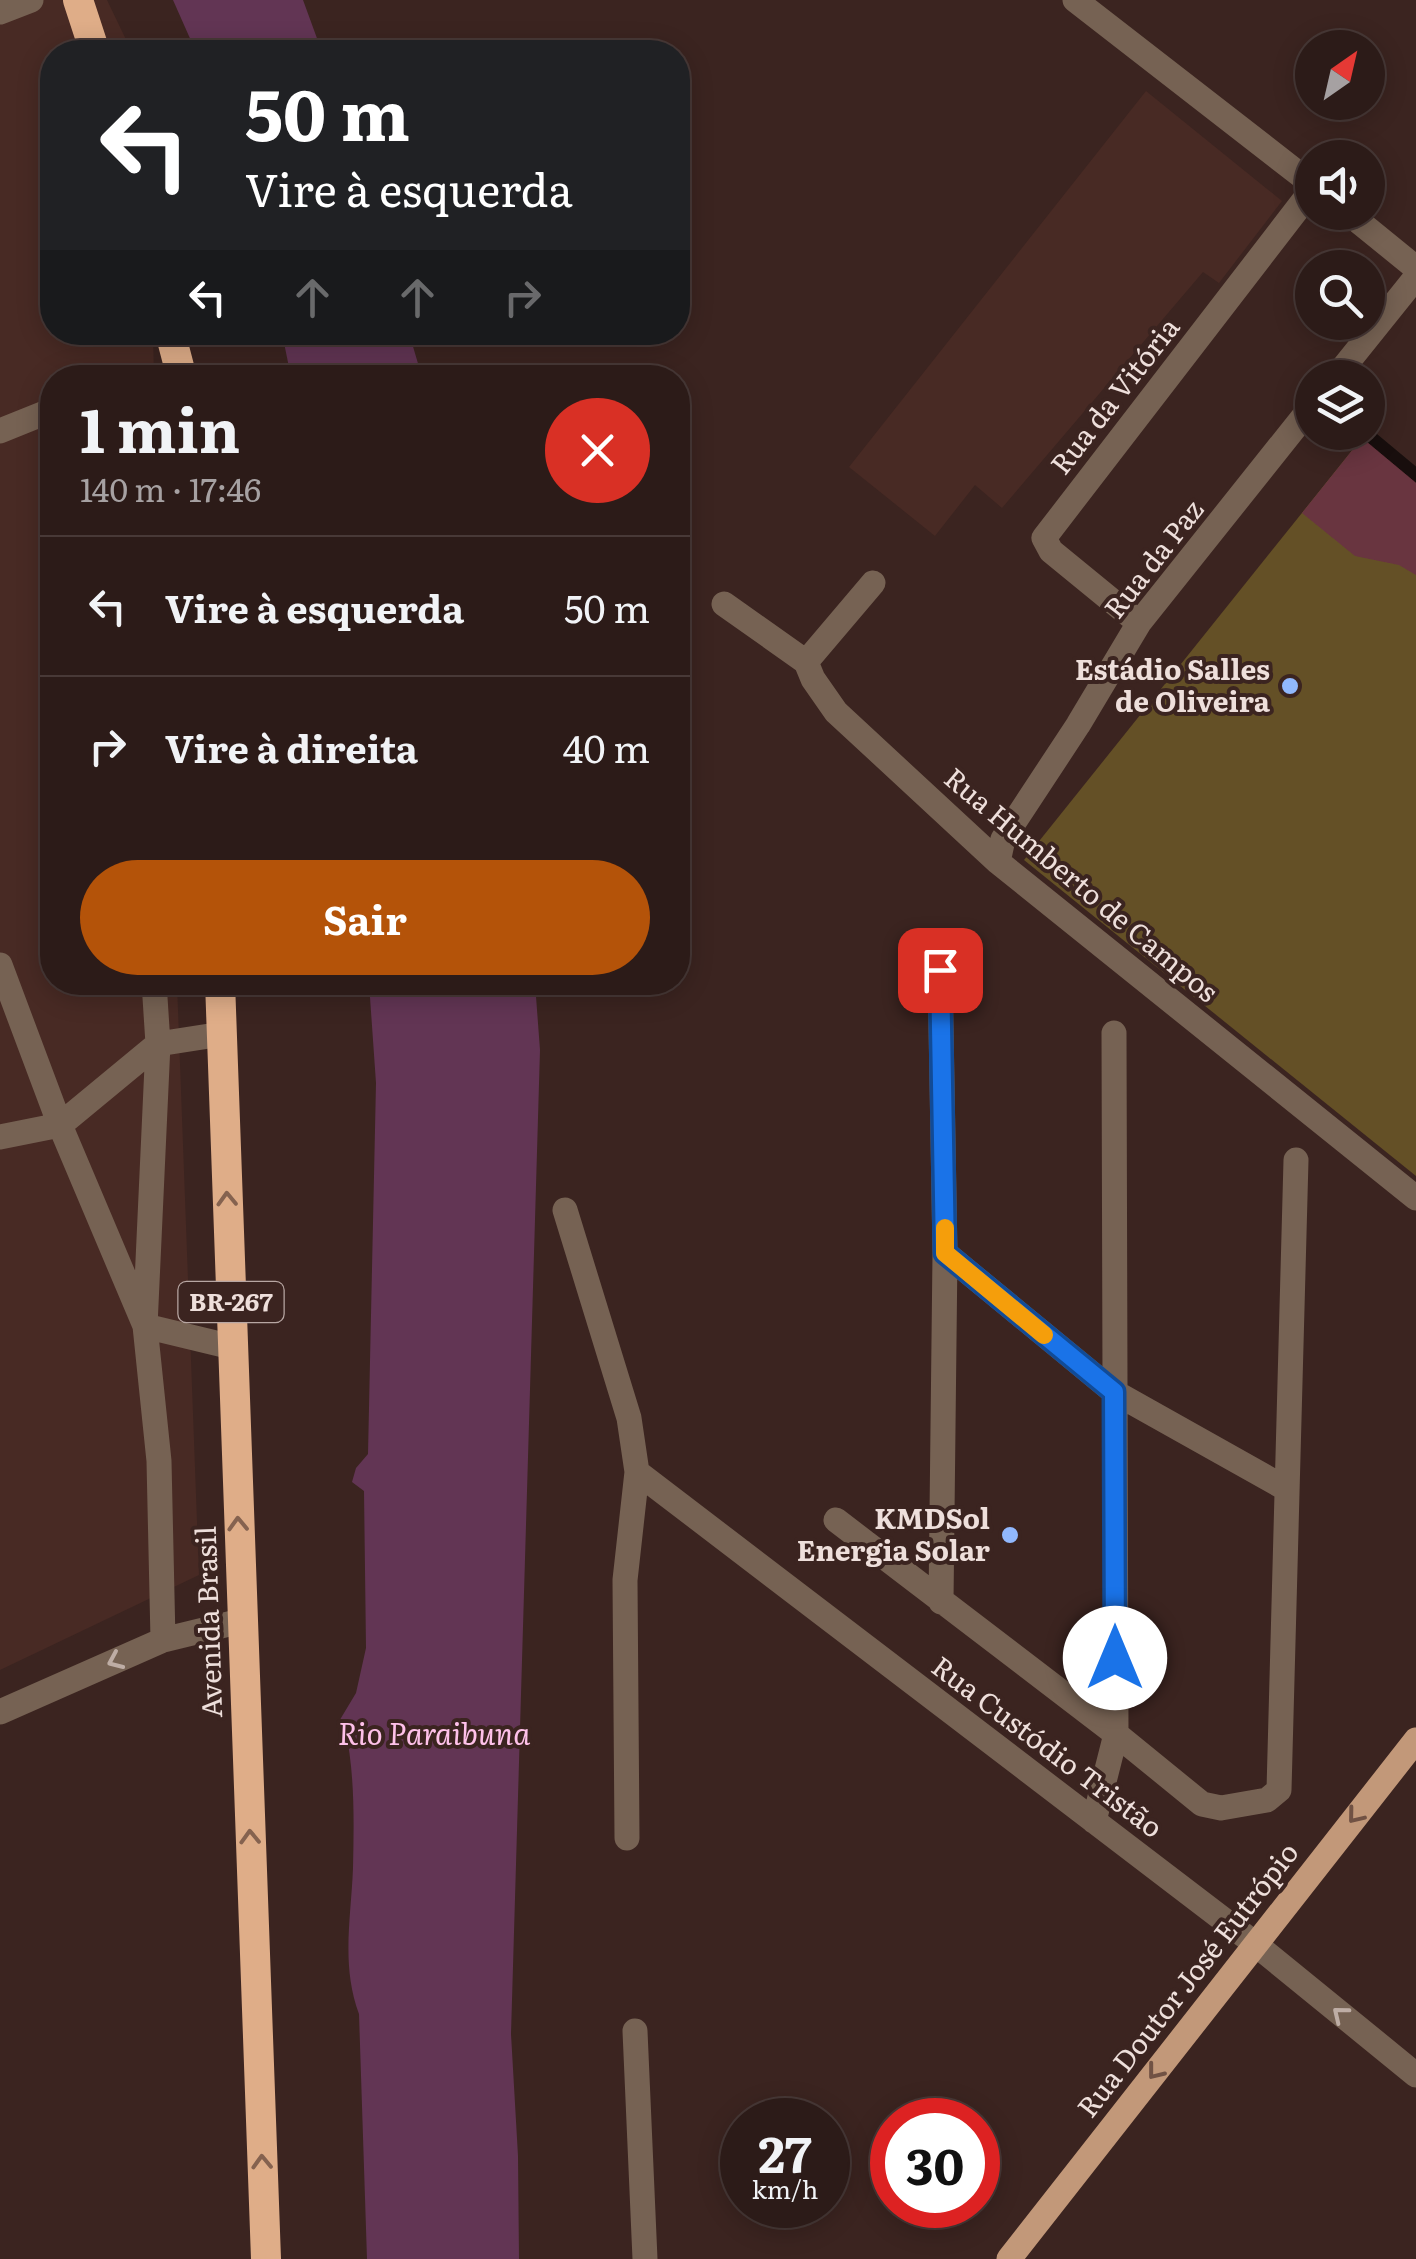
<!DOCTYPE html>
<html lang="pt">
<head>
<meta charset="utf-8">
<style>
  body { margin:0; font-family:Literata,serif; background:#382825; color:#f1f3f6; height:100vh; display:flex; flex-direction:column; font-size:38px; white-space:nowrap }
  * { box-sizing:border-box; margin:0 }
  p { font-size:32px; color:#a6a1a2 }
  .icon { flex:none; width:55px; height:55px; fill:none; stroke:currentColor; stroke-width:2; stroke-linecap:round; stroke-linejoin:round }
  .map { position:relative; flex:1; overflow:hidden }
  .panel { position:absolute; left:40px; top:365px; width:650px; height:630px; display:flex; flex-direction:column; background:#2c1b18; border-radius:40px; box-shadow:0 5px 25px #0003,0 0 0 2px #483937 }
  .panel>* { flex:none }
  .guide { position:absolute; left:40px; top:40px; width:650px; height:305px; border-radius:40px; box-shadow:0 5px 25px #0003,0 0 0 2px #483937; background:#202124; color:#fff; overflow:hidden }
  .needle { width:65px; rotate:34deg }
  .tools { position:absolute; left:1295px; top:30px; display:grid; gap:20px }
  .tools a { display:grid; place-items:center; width:90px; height:90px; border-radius:50%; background:#2c1b18; box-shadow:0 5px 25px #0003,0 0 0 2px #483937; font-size:50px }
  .speed { position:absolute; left:720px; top:2098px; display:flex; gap:20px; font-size:50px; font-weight:700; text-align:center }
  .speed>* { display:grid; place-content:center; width:130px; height:130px; border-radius:50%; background:#2c1b18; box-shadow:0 5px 25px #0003,0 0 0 2px #483937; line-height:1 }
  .speed small { font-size:25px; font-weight:400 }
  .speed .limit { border:15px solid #d22; background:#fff; color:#111 }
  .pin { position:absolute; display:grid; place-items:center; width:85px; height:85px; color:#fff; margin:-42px; border-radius:20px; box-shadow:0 5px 15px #0006 }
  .me { position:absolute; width:110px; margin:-55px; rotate:0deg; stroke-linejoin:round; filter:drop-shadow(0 0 8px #0008) }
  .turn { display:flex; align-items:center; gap:35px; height:210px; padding:0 40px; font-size:45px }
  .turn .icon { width:130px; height:130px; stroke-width:2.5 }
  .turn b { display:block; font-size:70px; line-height:85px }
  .lanes { display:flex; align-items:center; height:95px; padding:0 40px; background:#0003; justify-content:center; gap:50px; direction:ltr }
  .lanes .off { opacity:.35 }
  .round { display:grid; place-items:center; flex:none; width:105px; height:105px; border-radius:52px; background:#382825 }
  .overview { display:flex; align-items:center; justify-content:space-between; height:170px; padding:0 40px }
  h1 { font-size:60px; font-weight:700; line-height:75px }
  .cta { display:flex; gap:20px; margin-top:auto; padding:20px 40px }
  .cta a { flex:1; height:115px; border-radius:60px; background:#b45309; color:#fff; font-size:40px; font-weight:700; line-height:115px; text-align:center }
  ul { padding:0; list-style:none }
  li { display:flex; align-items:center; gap:30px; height:140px; padding:0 40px; border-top:2px solid #483937 }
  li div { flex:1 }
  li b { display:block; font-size:38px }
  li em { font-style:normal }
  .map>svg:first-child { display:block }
  .built { fill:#482a24 }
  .green { fill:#645026 }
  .water { fill:#623554 }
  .building { fill:#693441; filter:url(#shadow) }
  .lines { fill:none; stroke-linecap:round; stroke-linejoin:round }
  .minor { stroke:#766253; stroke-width:25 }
  .major { stroke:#c29879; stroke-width:25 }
  .highway { stroke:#dfad88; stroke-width:30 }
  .oneway { stroke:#85624f }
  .oneway2 { stroke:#beada5 }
  .oneway3 { stroke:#715244 }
  .route-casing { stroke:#114b97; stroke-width:25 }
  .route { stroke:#1a73e8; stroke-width:18 }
  .slow { stroke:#f59e0b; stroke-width:18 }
  .poi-dot { fill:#91b8fd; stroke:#3b2420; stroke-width:4 }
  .labels { text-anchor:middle; stroke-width:8; stroke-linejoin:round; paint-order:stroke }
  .shield { fill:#3b2420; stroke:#b8a7a3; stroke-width:2.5 }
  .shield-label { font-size:25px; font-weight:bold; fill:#eedfdb }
  .street-label { font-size:28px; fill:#eedfdb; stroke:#3b2420 }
  .poi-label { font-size:28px; font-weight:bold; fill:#eedfdb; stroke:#3b2420; text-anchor:end }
  .water-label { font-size:30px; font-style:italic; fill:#fec1e9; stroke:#3b2420 }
</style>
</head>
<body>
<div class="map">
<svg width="1416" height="2259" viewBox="0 0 1416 2259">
  <defs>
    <filter id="shadow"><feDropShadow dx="9" dy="-9" stdDeviation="0" flood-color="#0009"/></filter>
  </defs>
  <rect width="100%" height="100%" fill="#3b2420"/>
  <path class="built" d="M0 0H107L132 52H52V332L153 333 154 377 52 378V982L177 983 199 1575 0 1670Z
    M1146 91 1282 201 1219 283 1203 272 1002 508 975 485 935 536 849 467Z"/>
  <path class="green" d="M1362 438 1416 483V1176L1024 860Z"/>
  <path class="water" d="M173 0H303L322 52H196Z
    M282 333H409L422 377H291Z
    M369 983H535L540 1050 511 2034 518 2156 519 2259H367L359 2014C341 1965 351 1919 353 1868 354 1822 355 1773 345 1728L338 1723 356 1693 366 1648 364 1491 352 1482 356 1468 368 1454 376 1083Z"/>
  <path class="building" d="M1362 438 1416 483V575L1399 565 1355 556 1302 513Z"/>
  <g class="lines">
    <path class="minor" d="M1075 0 1312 184
      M0 12 31 0
      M1347 212 1416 268
      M1335 378 1416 277
      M0 431 52 410
      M724 604 806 662 813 679 836 712 998 862 1416 1198
      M1139 623 1051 551 1044 538 1312 190
      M806 662 873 583
      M998 862 1003 839 1078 725 1139 623 1312 406
      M0 965 60 1125 145 1326 232 1347
      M940 970 945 1253 941 1602
      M154 982 158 1044 145 1326 159 1461 163 1640
      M0 1137 60 1125 158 1044 222 1034
      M565 1210 629 1418 637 1472 625 1580 627 1838
      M945 1253 1114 1392 1285 1488
      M637 1472 1254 1943 1416 2075
      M836 1520 1116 1734 1202 1804 1221 1808 1267 1800 1279 1790 1296 1160
      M0 1712 163 1640 241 1621
      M1094 1821 1116 1734 1114 1033
      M635 2031 645 2259"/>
    <path class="major" d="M1009 2259 1416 1740"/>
    <path class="highway" d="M78 0 95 52
      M170 332 182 378
      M220 982 266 2259"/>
  </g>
  <defs><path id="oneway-chevron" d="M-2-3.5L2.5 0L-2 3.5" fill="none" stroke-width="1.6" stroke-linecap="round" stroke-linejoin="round" transform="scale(2.5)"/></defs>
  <g class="oneway">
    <use href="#oneway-chevron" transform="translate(227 1199) rotate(-92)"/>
    <use href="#oneway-chevron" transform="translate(238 1524) rotate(-92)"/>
    <use href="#oneway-chevron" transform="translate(250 1837) rotate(-92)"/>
    <use href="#oneway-chevron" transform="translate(262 2162) rotate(-92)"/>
  </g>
  <g class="oneway2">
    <use href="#oneway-chevron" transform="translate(115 1661) rotate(156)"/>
    <use href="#oneway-chevron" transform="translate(1340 2014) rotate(-141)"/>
  </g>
  <g class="oneway3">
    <use href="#oneway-chevron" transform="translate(1355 1816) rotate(129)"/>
    <use href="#oneway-chevron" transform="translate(1155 2072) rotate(128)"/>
  </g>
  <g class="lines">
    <defs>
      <path id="route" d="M940 970 945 1253 1114 1392 1115 1658"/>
    </defs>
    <use href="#route" class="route-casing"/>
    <use href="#route" class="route"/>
    <path class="slow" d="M945 1228V1253L1044 1335"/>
  </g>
  <g class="poi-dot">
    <circle cx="1290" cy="686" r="10"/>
    <circle cx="1010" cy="1535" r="10"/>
  </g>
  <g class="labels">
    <rect class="shield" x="178.5" y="1282" width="105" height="40" rx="8"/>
    <g class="shield-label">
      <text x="231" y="1311">BR-267</text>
    </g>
    <g class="street-label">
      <text transform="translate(1115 396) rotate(-52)" y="10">Rua da Vitória</text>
      <text transform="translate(1154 559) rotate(-52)" y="10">Rua da Paz</text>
      <text transform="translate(1081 885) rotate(40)" y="10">Rua Humberto de Campos</text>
      <text transform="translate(209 1622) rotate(-92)" y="10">Avenida Brasil</text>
      <text transform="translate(1047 1747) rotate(37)" y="10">Rua Custódio Tristão</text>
      <text transform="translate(1188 1980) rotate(-52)" y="10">Rua Doutor José Eutrópio</text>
    </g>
    <g class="poi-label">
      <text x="1270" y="680">Estádio Salles<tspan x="1270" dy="32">de Oliveira</tspan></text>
      <text x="990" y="1529">KMDSol<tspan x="990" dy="32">Energia Solar</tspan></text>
    </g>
    <g class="water-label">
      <text x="434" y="1745">Rio Paraibuna</text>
    </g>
  </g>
</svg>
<div class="tools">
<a><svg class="needle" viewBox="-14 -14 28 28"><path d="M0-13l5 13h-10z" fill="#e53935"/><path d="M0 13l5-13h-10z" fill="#a6a1a2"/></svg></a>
<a><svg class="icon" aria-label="sound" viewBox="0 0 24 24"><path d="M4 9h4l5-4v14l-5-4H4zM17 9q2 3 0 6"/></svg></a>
<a><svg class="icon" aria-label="search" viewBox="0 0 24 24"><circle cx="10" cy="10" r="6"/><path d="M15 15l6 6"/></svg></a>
<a><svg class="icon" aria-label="layers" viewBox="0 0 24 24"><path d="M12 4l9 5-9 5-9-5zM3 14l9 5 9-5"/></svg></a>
</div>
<div class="speed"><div>27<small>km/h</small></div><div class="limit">30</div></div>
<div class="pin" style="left:940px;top:970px;background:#d93025"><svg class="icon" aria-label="arrive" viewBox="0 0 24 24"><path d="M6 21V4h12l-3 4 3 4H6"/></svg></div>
<svg class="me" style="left:1115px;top:1658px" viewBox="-20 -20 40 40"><circle r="19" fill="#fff"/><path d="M0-13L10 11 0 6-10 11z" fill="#1a73e8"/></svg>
<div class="guide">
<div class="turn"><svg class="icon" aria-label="left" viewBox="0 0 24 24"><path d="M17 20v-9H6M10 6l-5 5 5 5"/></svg><div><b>50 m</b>Vire à esquerda</div></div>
<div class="lanes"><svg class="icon" aria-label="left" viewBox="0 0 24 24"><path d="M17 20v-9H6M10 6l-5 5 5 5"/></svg><svg class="icon off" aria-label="ahead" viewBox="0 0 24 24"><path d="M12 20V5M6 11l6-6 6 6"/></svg><svg class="icon off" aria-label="ahead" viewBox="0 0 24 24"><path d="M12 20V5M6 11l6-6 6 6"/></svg><svg class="icon off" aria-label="right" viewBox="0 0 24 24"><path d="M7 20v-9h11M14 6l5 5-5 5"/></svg></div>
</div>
<section class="panel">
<div class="overview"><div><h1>1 min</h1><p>140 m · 17:46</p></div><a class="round" style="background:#d93025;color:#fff"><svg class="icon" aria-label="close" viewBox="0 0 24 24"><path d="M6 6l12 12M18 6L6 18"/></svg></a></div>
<ul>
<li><svg class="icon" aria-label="left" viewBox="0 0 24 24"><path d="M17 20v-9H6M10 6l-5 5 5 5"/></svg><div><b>Vire à esquerda</b></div><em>50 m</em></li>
<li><svg class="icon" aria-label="right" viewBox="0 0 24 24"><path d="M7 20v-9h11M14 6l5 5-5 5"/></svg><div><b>Vire à direita</b></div><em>40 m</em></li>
</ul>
<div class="cta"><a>Sair</a></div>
</section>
</div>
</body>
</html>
